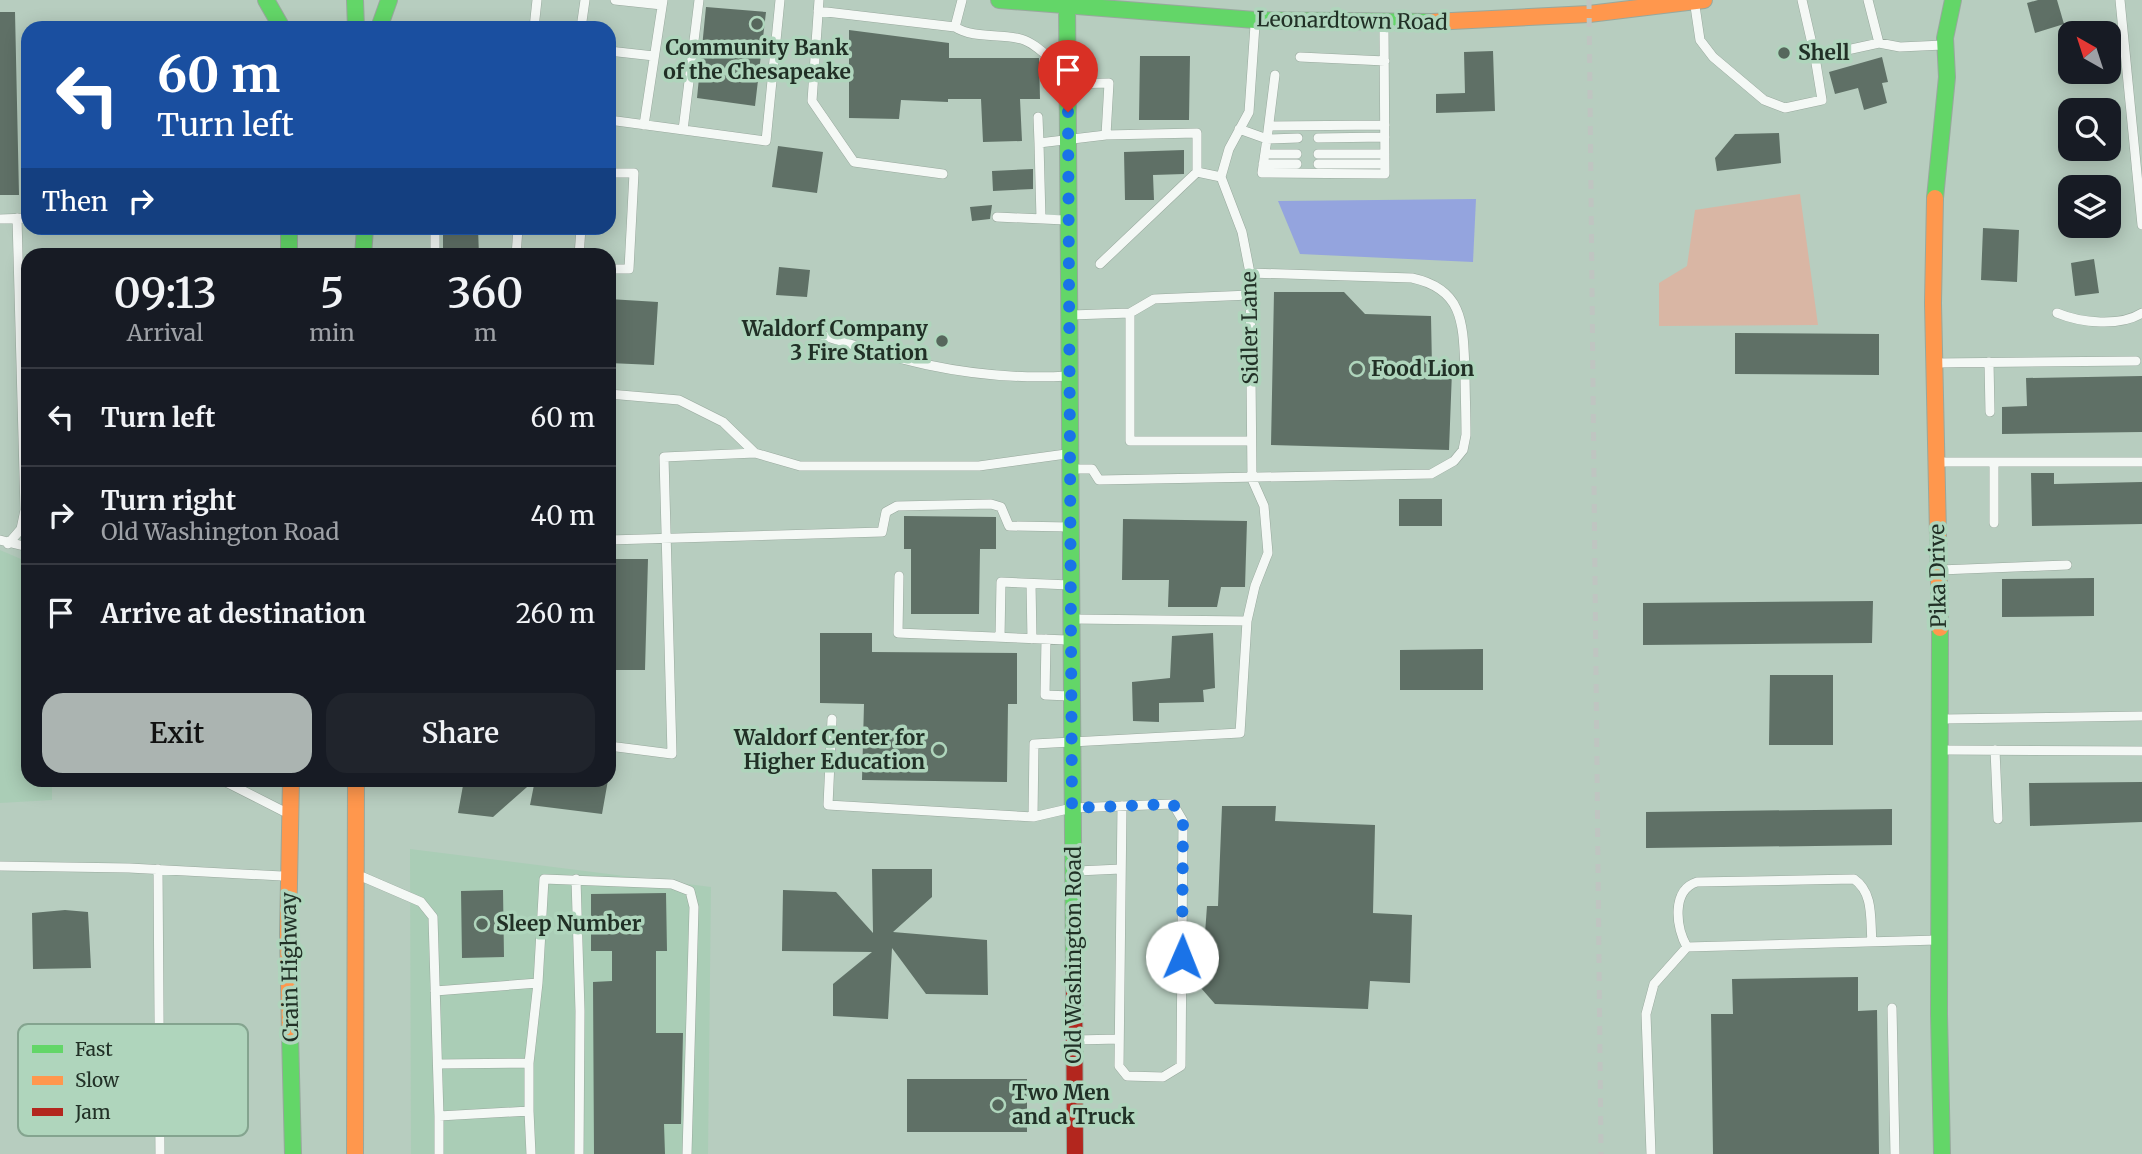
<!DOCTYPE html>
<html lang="en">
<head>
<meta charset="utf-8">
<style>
  body { margin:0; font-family:Merriweather,serif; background:#20242c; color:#f1f3f6; height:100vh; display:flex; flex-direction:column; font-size:26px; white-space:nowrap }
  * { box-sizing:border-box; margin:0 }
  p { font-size:23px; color:#9ea1a6 }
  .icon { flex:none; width:38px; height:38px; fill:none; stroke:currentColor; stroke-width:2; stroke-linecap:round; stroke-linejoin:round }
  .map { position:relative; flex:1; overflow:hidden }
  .side { position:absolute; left:21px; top:248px; width:595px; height:539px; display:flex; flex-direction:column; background:#171b24; border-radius:21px; box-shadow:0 4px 18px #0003 }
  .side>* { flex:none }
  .guide { position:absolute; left:21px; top:21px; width:595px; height:214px; border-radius:21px; box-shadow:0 4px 18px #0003; background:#1a4fa0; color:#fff; overflow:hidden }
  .needle { width:46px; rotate:321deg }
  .tools { position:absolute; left:2058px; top:21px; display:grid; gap:14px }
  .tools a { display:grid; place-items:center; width:63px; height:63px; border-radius:14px; background:#171b24; box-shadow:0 4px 18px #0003; font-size:35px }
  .pin { position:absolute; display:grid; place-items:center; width:60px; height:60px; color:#fff; margin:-72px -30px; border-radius:50% 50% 50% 0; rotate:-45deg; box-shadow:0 0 7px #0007 }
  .pin .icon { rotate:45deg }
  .me { position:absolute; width:77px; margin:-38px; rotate:1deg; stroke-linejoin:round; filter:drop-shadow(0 0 5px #0008) }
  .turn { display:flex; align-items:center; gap:24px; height:147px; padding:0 21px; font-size:32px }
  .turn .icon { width:91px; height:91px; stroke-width:2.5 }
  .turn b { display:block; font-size:49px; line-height:60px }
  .then { display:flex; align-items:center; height:66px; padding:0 21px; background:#0003; gap:14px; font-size:26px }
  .eta { display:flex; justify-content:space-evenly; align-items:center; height:119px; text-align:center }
  .eta b { font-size:42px; font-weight:600; line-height:49px }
  .primary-button { display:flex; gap:14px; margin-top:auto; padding:14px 21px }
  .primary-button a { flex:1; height:80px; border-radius:21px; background:#abb4b1; color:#111; font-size:28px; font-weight:600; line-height:80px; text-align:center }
  .primary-button a+a { background:#20242c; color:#f1f3f6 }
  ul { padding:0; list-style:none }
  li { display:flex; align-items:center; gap:21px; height:98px; padding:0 21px; border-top:2px solid #363941 }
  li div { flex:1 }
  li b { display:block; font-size:26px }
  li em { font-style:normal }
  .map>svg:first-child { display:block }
  .built { fill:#aacdb6 }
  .green { fill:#d9b6a4 }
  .water { fill:#94a4de }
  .building { fill:#5f7066 }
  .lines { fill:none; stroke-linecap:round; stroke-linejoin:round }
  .lane-casing { stroke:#98a89d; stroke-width:10 }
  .fast-casing { stroke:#98a89d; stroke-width:18 }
  .slow-casing { stroke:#98a89d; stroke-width:18 }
  .jam-casing { stroke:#98a89d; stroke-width:18 }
  .lane { stroke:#f4f8f5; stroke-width:9 }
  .fast { stroke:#63d668; stroke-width:16 }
  .slow { stroke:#ff974d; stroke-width:16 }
  .jam { stroke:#b3261e; stroke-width:16 }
  .rail { stroke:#bfc5c1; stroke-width:5; stroke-dasharray:9 9; stroke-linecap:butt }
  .route { stroke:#1a73e8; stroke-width:12; stroke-dasharray:0 21.6 }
  .poi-dot { fill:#56675c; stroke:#afd5bc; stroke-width:2.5 }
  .labels { text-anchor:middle; stroke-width:7; stroke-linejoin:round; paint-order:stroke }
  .street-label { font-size:21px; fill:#213026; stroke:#afd5bc }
  .poi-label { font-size:21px; font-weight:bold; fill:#213026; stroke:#afd5bc; text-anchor:start }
  .key { fill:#afd5bc; stroke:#84a48f; stroke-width:2 }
  .key-label { font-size:19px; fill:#213026 }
</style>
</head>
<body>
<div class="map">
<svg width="2142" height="1154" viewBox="0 0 2142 1154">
  <rect width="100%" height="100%" fill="#b7cdbf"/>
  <path class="built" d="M0 550 28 562V780L52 781V800L0 803Z
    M410 849 711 887 708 1154H411Z"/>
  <path class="green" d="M1800 194 1818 325 1659 326V283L1687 266 1695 210Z"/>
  <path class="water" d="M1476 199 1473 262 1300 254 1278 201Z"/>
  <path class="building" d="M2038 0H2057L2064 24 2035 33 2027 3Z
    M706 7 766 12 755 106 697 98Z
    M0 12H15L19 195H0Z
    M849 30 949 43V58H1039L1040 99H1020L1022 141 983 142 981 99H948V102L901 100 899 119 849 118Z
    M1493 51 1495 111 1436 113V94L1465 93 1464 52Z
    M1140 56H1190L1189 120H1139Z
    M1882 57 1888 82 1882 83 1887 103 1864 110 1858 88 1835 94 1829 72Z
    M1779 133 1781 163 1717 171 1715 158 1735 134Z
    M778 146 823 152 817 193 772 187Z
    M1184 150V174L1153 175 1154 200H1125L1124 152Z
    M1033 169V189L993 191 992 171Z
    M992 205 990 219 972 221 970 207Z
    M443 228H478L479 256H443Z
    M1983 228 2019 230 2017 282 1981 280Z
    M2094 259 2099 293 2075 296 2071 263Z
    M779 267 810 270 807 297 776 295Z
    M1274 292H1344L1365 314 1431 316 1432 368 1452 371 1449 450 1271 445Z
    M609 299 658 302 654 365 609 363Z
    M1735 333 1879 334V375L1735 374Z
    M2142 376V432L2002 434V407L2027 406 2026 378Z
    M2031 473H2054V484L2142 482V524L2032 526Z
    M1399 499H1442V526H1399Z
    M904 516 996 517V549H980L979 614H911V549H904Z
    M1123 519 1247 521 1245 587H1221L1217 607H1168L1169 580H1122Z
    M609 559H648L645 670H609Z
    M2094 578V616L2002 617V579Z
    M1873 601 1872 643 1643 645V603Z
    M820 633H872V652L1017 653V704H1008L1007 782 862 780 864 704 820 703Z
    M1213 633 1215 688 1203 690 1204 702 1159 703V722L1133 721 1132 682 1170 678 1172 636Z
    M1483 649V690H1400V650Z
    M1770 675H1833V745H1769Z
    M464 780H535L493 817 458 813Z
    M535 780H608L602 814 530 805Z
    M2142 782V822L2030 826 2029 783Z
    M1222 806H1276L1275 821 1375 825 1373 913 1412 915 1410 983 1370 981 1368 1009 1215 1004 1201 988 1207 906H1218Z
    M1892 809V845L1646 848V812Z
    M872 869H932V897L893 932 987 940 988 995 926 994 892 948 888 1019 833 1016V984L872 952 782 951 783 890 836 892 873 933Z
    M503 890 504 957 462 958 461 891Z
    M666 893 667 951H656V1033H683L681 1124H664L665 1154H594L593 982 612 981V951H591V894Z
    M65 910 88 912 91 968 33 969 32 913Z
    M1858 977V1011L1877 1010 1879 1154H1713L1711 1014H1733L1732 979Z
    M907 1079H1027V1132H907Z"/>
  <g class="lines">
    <defs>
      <path id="lane" d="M615 0 662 5
        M819 0 812 101 854 162 943 174
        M1802 0 1815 57 1879 43 1900 47 1943 45
        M1868 0 1879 43
        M2120 0 2142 225
        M1695 6 1700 40 1713 57 1764 100 1785 108 1822 100 1815 57
        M818 11 955 27C974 39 999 33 1021 39 1036 43 1049 59 1062 68
        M955 27 962 0
        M534 28 537 0
        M581 28 585 0
        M609 51 654 56
        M1300 57 1385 61
        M1275 75 1267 139 1298 138
        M1038 117 1039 143 1106 135 1109 83 1069 84
        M609 120 766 141 780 0
        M644 125 663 0
        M1269 126 1385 125
        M1239 129 1267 139 1262 173 1385 174 1384 30
        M683 130 699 0
        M1106 135 1197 133V172L1221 177
        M1318 138 1385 137
        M1039 143 1041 219
        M1265 154H1297
        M1318 154H1385
        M1263 164H1297
        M1318 164H1385
        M609 173H634L629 269H609
        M997 217 1065 220
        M0 219 28 218
        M435 228V256
        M516 256 518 228
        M579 256 581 228
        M1100 264 1197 172
        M1130 313 1154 299 1250 295
        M2057 313C2081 323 2120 327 2142 313
        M1071 315 1130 313V441H1251
        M791 325C886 357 966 382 1068 376
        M1989 362 1990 412
        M1936 363 2136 361
        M609 394 679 400 723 422 755 453 800 466H979L1066 454
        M1937 462H2142
        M1072 469H1092L1099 480 1431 474 1454 461 1463 450 1466 435C1466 413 1465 391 1465 370 1463 324 1464 289 1412 278L1250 273
        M1994 523V462
        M0 540 28 547
        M609 540 882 532 886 512 897 506 991 504 1001 507 1009 526 1069 527
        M8 544 21 529 25 510 17 218
        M1940 570 2067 565
        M899 576 898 633 1067 640
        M1031 584 1032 639
        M1247 621 1255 586 1268 553 1264 506 1252 479 1250 273 1242 232 1221 177 1229 149 1249 112 1255 25
        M1000 637 1001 582 1070 585
        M1046 639 1045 695 1070 696
        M832 719 828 805 1033 817 1072 808 1173 804 1183 821 1181 1066 1163 1077 1127 1076 1119 1066 1122 806
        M1944 719 2142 716
        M609 746 672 754 664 457 755 453
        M1944 750 2142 751
        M1995 750 1998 819
        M222 780 283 811
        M1033 817 1034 744 1240 733 1247 621 1073 619
        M0 866 129 868 282 876
        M158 869 160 1154
        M1077 871 1121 869
        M363 877 421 902 433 917 439 1116 529 1111 531 1154
        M576 879 580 1011 579 1154
        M1687 947C1676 928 1671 890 1697 882L1854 879C1874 893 1870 919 1872 942
        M435 991 538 983
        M1892 1008 1895 1154
        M1076 1040 1119 1039
        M529 1063 538 983 544 879 672 884 690 891 694 907 687 1154
        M439 1064 529 1063V1111
        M439 1154V1116
        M1651 1154 1646 1014 1654 984 1687 947 1937 940"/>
      <path id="fast" d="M266 0 282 28
        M355 0 356 28
        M999 0 1255 20 1432 22
        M1067 0 1074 975
        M379 28 389 0
        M1935 198 1947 77 1945 38 1953 0
        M289 228V256
        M363 256 365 228
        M1940 628 1939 1014 1942 1154
        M290 1034 293 1154"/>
      <path id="slow" d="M1432 22 1589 14 1704 0
        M1935 198 1933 303 1940 628
        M290 1034 288 934 291 780
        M355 1154 356 780"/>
      <path id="jam" d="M1074 975 1075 1154"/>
    </defs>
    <use href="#lane" class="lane-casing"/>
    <use href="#fast" class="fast-casing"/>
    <use href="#slow" class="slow-casing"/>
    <use href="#jam" class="jam-casing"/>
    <use href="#lane" class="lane"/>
    <use href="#fast" class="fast"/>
    <use href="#slow" class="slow"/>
    <use href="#jam" class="jam"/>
    <path class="rail" d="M1589 0 1601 1154"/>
  </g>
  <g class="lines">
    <path class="route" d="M1068 112 1072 808 1173 804 1183 821 1182 957"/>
  </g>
  <g class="poi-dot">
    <circle cx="757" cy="24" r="7"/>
    <circle cx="1784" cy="53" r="7"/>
    <circle cx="942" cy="341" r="7"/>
    <circle cx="1357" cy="369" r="7"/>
    <circle cx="939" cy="750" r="7"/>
    <circle cx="482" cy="924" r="7"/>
    <circle cx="998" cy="1105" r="7"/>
  </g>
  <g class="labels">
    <g class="street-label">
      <text transform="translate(1352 21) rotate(1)" y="7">Leonardtown Road</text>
      <text transform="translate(1250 328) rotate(-91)" y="7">Sidler Lane</text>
      <text transform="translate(1938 576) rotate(-91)" y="7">Pika Drive</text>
      <text transform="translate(1074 955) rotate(-90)" y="7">Old Washington Road</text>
      <text transform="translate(290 967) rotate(-91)" y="7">Crain Highway</text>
    </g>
    <g class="poi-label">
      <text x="757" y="55" text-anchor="middle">Community Bank<tspan x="757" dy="24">of the Chesapeake</tspan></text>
      <text x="1798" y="60">Shell</text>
      <text x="928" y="336" text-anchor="end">Waldorf Company<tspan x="928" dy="24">3 Fire Station</tspan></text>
      <text x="1371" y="376">Food Lion</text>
      <text x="925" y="745" text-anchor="end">Waldorf Center for<tspan x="925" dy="24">Higher Education</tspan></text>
      <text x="496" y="931">Sleep Number</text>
      <text x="1012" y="1100">Two Men<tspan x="1012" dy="24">and a Truck</tspan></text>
    </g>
  </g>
  <rect x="18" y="1024" width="230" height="112" rx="10" class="key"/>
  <rect x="32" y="1045" width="31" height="8" fill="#63d668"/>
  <rect x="32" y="1076" width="31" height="9" fill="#ff974d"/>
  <rect x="32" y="1108" width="31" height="8" fill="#b3261e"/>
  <g class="key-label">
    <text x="75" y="1056">Fast</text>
    <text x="75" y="1087">Slow</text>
    <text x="75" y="1119">Jam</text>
  </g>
</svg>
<div class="tools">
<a><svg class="needle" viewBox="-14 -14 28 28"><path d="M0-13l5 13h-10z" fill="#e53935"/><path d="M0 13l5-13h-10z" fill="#9ea1a6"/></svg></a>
<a><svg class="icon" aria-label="search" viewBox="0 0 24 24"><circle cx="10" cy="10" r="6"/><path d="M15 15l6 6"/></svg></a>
<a><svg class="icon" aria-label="layers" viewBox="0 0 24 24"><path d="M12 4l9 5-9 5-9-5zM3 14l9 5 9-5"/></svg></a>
</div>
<div class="pin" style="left:1068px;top:112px;background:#d93025"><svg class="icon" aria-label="arrive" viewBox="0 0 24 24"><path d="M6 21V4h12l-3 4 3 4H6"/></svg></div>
<svg class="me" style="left:1182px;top:957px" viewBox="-20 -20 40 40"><circle r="19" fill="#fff"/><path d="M0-13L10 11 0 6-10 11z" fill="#1a73e8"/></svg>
<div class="guide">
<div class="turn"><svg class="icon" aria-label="left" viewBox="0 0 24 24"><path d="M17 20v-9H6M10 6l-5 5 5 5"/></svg><div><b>60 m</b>Turn left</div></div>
<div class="then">Then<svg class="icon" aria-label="right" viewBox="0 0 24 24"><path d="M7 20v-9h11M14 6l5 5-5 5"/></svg></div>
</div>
<section class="side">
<div class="eta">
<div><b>09:13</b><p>Arrival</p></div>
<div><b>5</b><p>min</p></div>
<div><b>360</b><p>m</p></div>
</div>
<ul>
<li><svg class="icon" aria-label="left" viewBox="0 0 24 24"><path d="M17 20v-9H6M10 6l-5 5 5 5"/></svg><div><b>Turn left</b></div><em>60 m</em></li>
<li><svg class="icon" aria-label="right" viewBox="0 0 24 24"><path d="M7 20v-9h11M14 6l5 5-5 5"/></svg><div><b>Turn right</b><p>Old Washington Road</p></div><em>40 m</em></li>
<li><svg class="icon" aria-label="arrive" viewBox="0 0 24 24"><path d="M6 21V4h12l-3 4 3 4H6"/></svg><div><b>Arrive at destination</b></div><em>260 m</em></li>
</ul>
<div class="primary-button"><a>Exit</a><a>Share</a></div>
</section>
</div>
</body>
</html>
